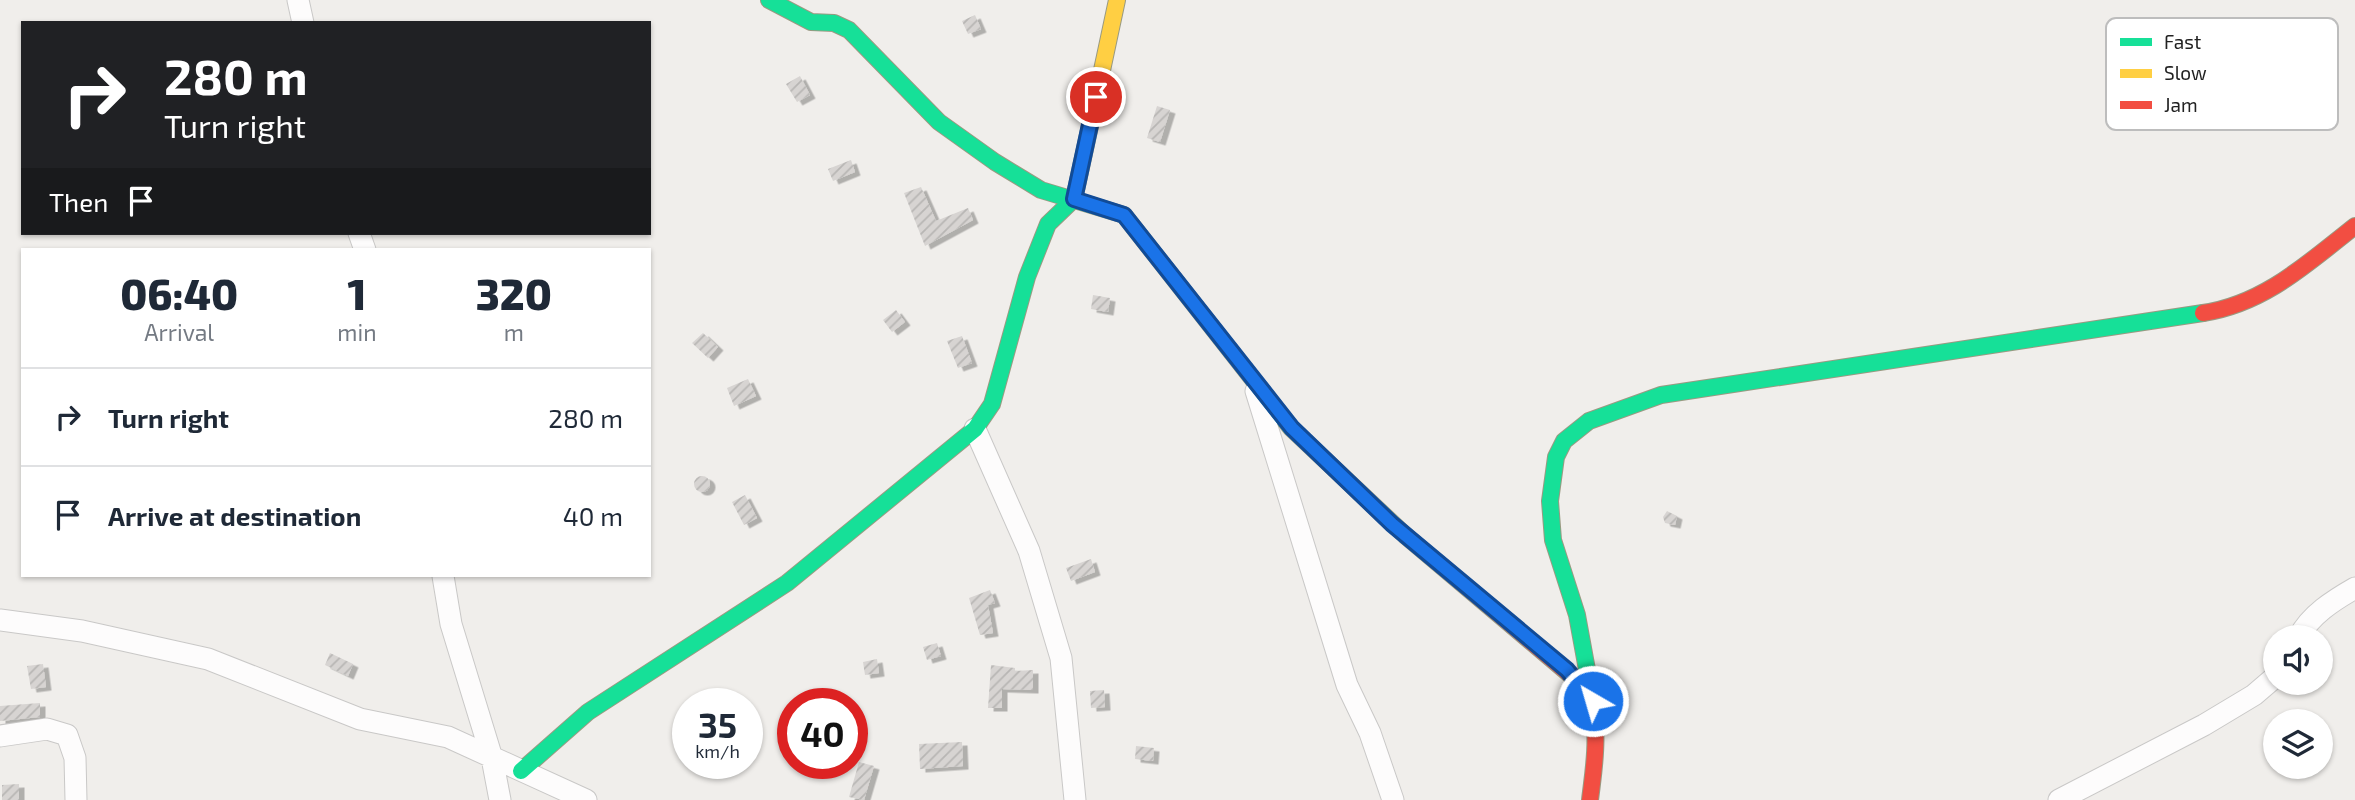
<!DOCTYPE html>
<html lang="en">
<head>
<meta charset="utf-8">
<style>
  body { margin:0; font-family:"Exo 2",sans-serif; background:#f2f2f3; color:#1f2937; height:100vh; display:flex; flex-direction:column; font-size:26px; white-space:nowrap }
  * { box-sizing:border-box; margin:0 }
  p { font-size:23px; color:#747a83 }
  .icon { flex:none; width:38px; height:38px; fill:none; stroke:currentColor; stroke-width:2; stroke-linecap:round; stroke-linejoin:round }
  .map { position:relative; flex:1; overflow:hidden }
  .sheet { position:absolute; left:21px; top:248px; width:630px; height:329px; display:flex; flex-direction:column; background:#fff; border-radius:0px; box-shadow:0 2px 5px #0004 }
  .sheet>* { flex:none }
  .banner { position:absolute; left:21px; top:21px; width:630px; height:214px; border-radius:0px; box-shadow:0 2px 5px #0004; background:#202124; color:#fff; overflow:hidden }
  .tools { position:absolute; left:2263px; top:625px; display:grid; gap:14px }
  .tools a { display:grid; place-items:center; width:70px; height:70px; border-radius:50%; background:#fff; box-shadow:0 2px 5px #0004; font-size:35px }
  .speed { position:absolute; left:672px; top:688px; display:flex; gap:14px; font-size:35px; font-weight:700; text-align:center }
  .speed>* { display:grid; place-content:center; width:91px; height:91px; border-radius:50%; background:#fff; box-shadow:0 2px 5px #0004; line-height:1 }
  .speed small { font-size:18px; font-weight:400 }
  .speed .limit { border:10px solid #d22; background:#fff; color:#111 }
  .pin { position:absolute; display:grid; place-items:center; width:60px; height:60px; color:#fff; margin:-30px; border:4px solid #fff; border-radius:50%; box-shadow:0 2px 7px #0007 }
  .me { position:absolute; width:77px; margin:-38px; rotate:322deg; stroke-linejoin:round; filter:drop-shadow(0 0 5px #0008) }
  .turn { display:flex; align-items:center; gap:24px; height:147px; padding:0 28px; font-size:32px }
  .turn .icon { width:91px; height:91px; stroke-width:2.5 }
  .turn b { display:block; font-size:49px; line-height:60px }
  .then { display:flex; align-items:center; height:66px; padding:0 28px; background:#0003; gap:14px; font-size:26px }
  .eta { display:flex; justify-content:space-evenly; align-items:center; height:119px; text-align:center }
  .eta b { font-size:42px; font-weight:800; line-height:49px }
  ul { padding:0; list-style:none }
  li { display:flex; align-items:center; gap:21px; height:98px; padding:0 28px; border-top:2px solid #e0e1e3 }
  li div { flex:1 }
  li b { display:block; font-size:26px }
  li em { font-style:normal }
  .map>svg:first-child { display:block }
  .building { fill:url(#building-hatch); filter:url(#shadow) }
  .lines { fill:none; stroke-linecap:round; stroke-linejoin:round }
  .street-casing { stroke:#c9c8c7; stroke-width:23 }
  .fast-casing { stroke:#999a82; stroke-width:18 }
  .slow-casing { stroke:#999a82; stroke-width:18 }
  .jam-casing { stroke:#999a82; stroke-width:18 }
  .street { stroke:#fdfcfc; stroke-width:21 }
  .fast { stroke:#16e098; stroke-width:16 }
  .slow { stroke:#ffcf43; stroke-width:16 }
  .jam { stroke:#f24e42; stroke-width:16 }
  .route-casing { stroke:#114b97; stroke-width:18 }
  .route { stroke:#1a73e8; stroke-width:12 }
  .key { fill:#fff; stroke:#bdbdbd; stroke-width:2 }
  .key-label { font-size:19px; fill:#222 }
</style>
</head>
<body>
<div class="map">
<svg width="2355" height="800" viewBox="0 0 2355 800">
  <defs>
    <pattern id="building-hatch" width="6" height="6" patternUnits="userSpaceOnUse" patternTransform="scale(1.75)"><rect width="6" height="6" fill="#d7d4d2"/><path d="M-1 1l2-2M0 6l6-6M5 7l2-2" fill="none" stroke="#b8b6b4"/></pattern>
    <filter id="shadow"><feDropShadow dx="5.5" dy="3.5" stdDeviation="0" flood-color="#0004"/></filter>
  </defs>
  <rect width="100%" height="100%" fill="#f0eeeb"/>
  <path class="building" d="M975 15 981 29 968 34 962 21Z
    M800 76 810 95 797 102 786 84Z
    M1157 106 1170 110 1160 142 1147 138Z
    M851 160 855 172 833 181 828 169Z
    M921 187 936 221 968 208 973 220 925 246 904 193Z
    M1093 295 1110 298 1108 312 1091 309Z
    M896 310 905 322 892 332 883 320Z
    M703 333 718 347 708 358 692 343Z
    M962 336 972 363 958 368 947 341Z
    M748 379 756 396 734 406 727 388Z
    M694 484a8 8 0 1 1 16 0a8 8 0 1 1-16 0Z
    M745 495 757 518 744 525 732 502Z
    M1667 511 1677 516 1675 525 1665 523 1663 517Z
    M1091 559 1095 572 1071 581 1066 568Z
    M990 590 995 603 988 605 993 633 980 635 969 598Z
    M937 643 941 656 927 660 923 647Z
    M330 653 353 664 348 676 325 665Z
    M877 659 879 673 865 675 863 662Z
    M43 664 46 687 31 689 27 666Z
    M991 665 1015 668V671L1033 670V690L1002 689V708H988Z
    M1104 690 1105 707 1091 708 1090 691Z
    M40 703V717L0 721V706Z
    M962 742 963 766 920 769 919 744Z
    M1136 746 1154 748 1153 761 1135 759Z
    M859 762 874 766 864 800 849 797Z
    M19 784V800H2V785Z"/>
  <g class="lines">
    <defs>
      <path id="street" d="M298 0 303 23
        M359 233 365 250
        M1256 391 1347 685 1370 733 1393 800
        M975 429 1029 551 1061 658 1075 800
        M443 576 451 624 492 758 500 800
        M0 620 82 631 208 659 360 719 448 737 586 800
        M2299 637C2310 615 2334 600 2355 588
        M0 736 47 729 67 735 75 758 76 800
        M2059 800 2204 725 2254 695 2275 677"/>
      <path id="fast" d="M769 0 811 22 834 23 849 30 939 122 995 162 1041 190 1124 215 1291 428 1406 536
        M1592 697 1577 615 1553 540 1550 501 1556 457 1564 441 1589 421 1661 395 2203 313
        M521 771 588 712 787 583 975 429 992 404 1027 277 1048 224 1074 199 1095 103"/>
      <path id="slow" d="M1095 103 1117 0"/>
      <path id="jam" d="M2203 313C2264 304 2308 263 2355 226
        M1406 536 1580 683C1603 720 1595 758 1590 800"/>
    </defs>
    <use href="#street" class="street-casing"/>
    <use href="#fast" class="fast-casing"/>
    <use href="#slow" class="slow-casing"/>
    <use href="#jam" class="jam-casing"/>
    <use href="#street" class="street"/>
    <use href="#fast" class="fast"/>
    <use href="#slow" class="slow"/>
    <use href="#jam" class="jam"/>
  </g>
  <g class="lines">
    <defs>
      <path id="route" d="M1096 97 1074 199 1124 215 1292 428 1392 524 1567 670 1593 701"/>
    </defs>
    <use href="#route" class="route-casing"/>
    <use href="#route" class="route"/>
  </g>
  <rect x="2106" y="18" width="232" height="112" rx="10" class="key"/>
  <rect x="2120" y="38" width="32" height="8" fill="#16e098"/>
  <rect x="2120" y="69" width="32" height="9" fill="#ffcf43"/>
  <rect x="2120" y="101" width="32" height="8" fill="#f24e42"/>
  <g class="key-label">
    <text x="2164" y="49">Fast</text>
    <text x="2164" y="80">Slow</text>
    <text x="2164" y="112">Jam</text>
  </g>
</svg>
<div class="tools">
<a><svg class="icon" aria-label="sound" viewBox="0 0 24 24"><path d="M4 9h4l5-4v14l-5-4H4zM17 9q2 3 0 6"/></svg></a>
<a><svg class="icon" aria-label="layers" viewBox="0 0 24 24"><path d="M12 4l9 5-9 5-9-5zM3 14l9 5 9-5"/></svg></a>
</div>
<div class="speed"><div>35<small>km/h</small></div><div class="limit">40</div></div>
<div class="pin" style="left:1096px;top:97px;background:#d93025"><svg class="icon" aria-label="arrive" viewBox="0 0 24 24"><path d="M6 21V4h12l-3 4 3 4H6"/></svg></div>
<svg class="me" style="left:1593px;top:701px" viewBox="-20 -20 40 40"><circle r="17" fill="#1a73e8" stroke="#fff" stroke-width="3"/><path d="M0-11L8 9 0 5-8 9z" fill="#fff"/></svg>
<div class="banner">
<div class="turn"><svg class="icon" aria-label="right" viewBox="0 0 24 24"><path d="M7 20v-9h11M14 6l5 5-5 5"/></svg><div><b>280 m</b>Turn right</div></div>
<div class="then">Then<svg class="icon" aria-label="arrive" viewBox="0 0 24 24"><path d="M6 21V4h12l-3 4 3 4H6"/></svg></div>
</div>
<section class="sheet">
<div class="eta">
<div><b>06:40</b><p>Arrival</p></div>
<div><b>1</b><p>min</p></div>
<div><b>320</b><p>m</p></div>
</div>
<ul>
<li><svg class="icon" aria-label="right" viewBox="0 0 24 24"><path d="M7 20v-9h11M14 6l5 5-5 5"/></svg><div><b>Turn right</b></div><em>280 m</em></li>
<li><svg class="icon" aria-label="arrive" viewBox="0 0 24 24"><path d="M6 21V4h12l-3 4 3 4H6"/></svg><div><b>Arrive at destination</b></div><em>40 m</em></li>
</ul>
</section>
</div>
</body>
</html>
